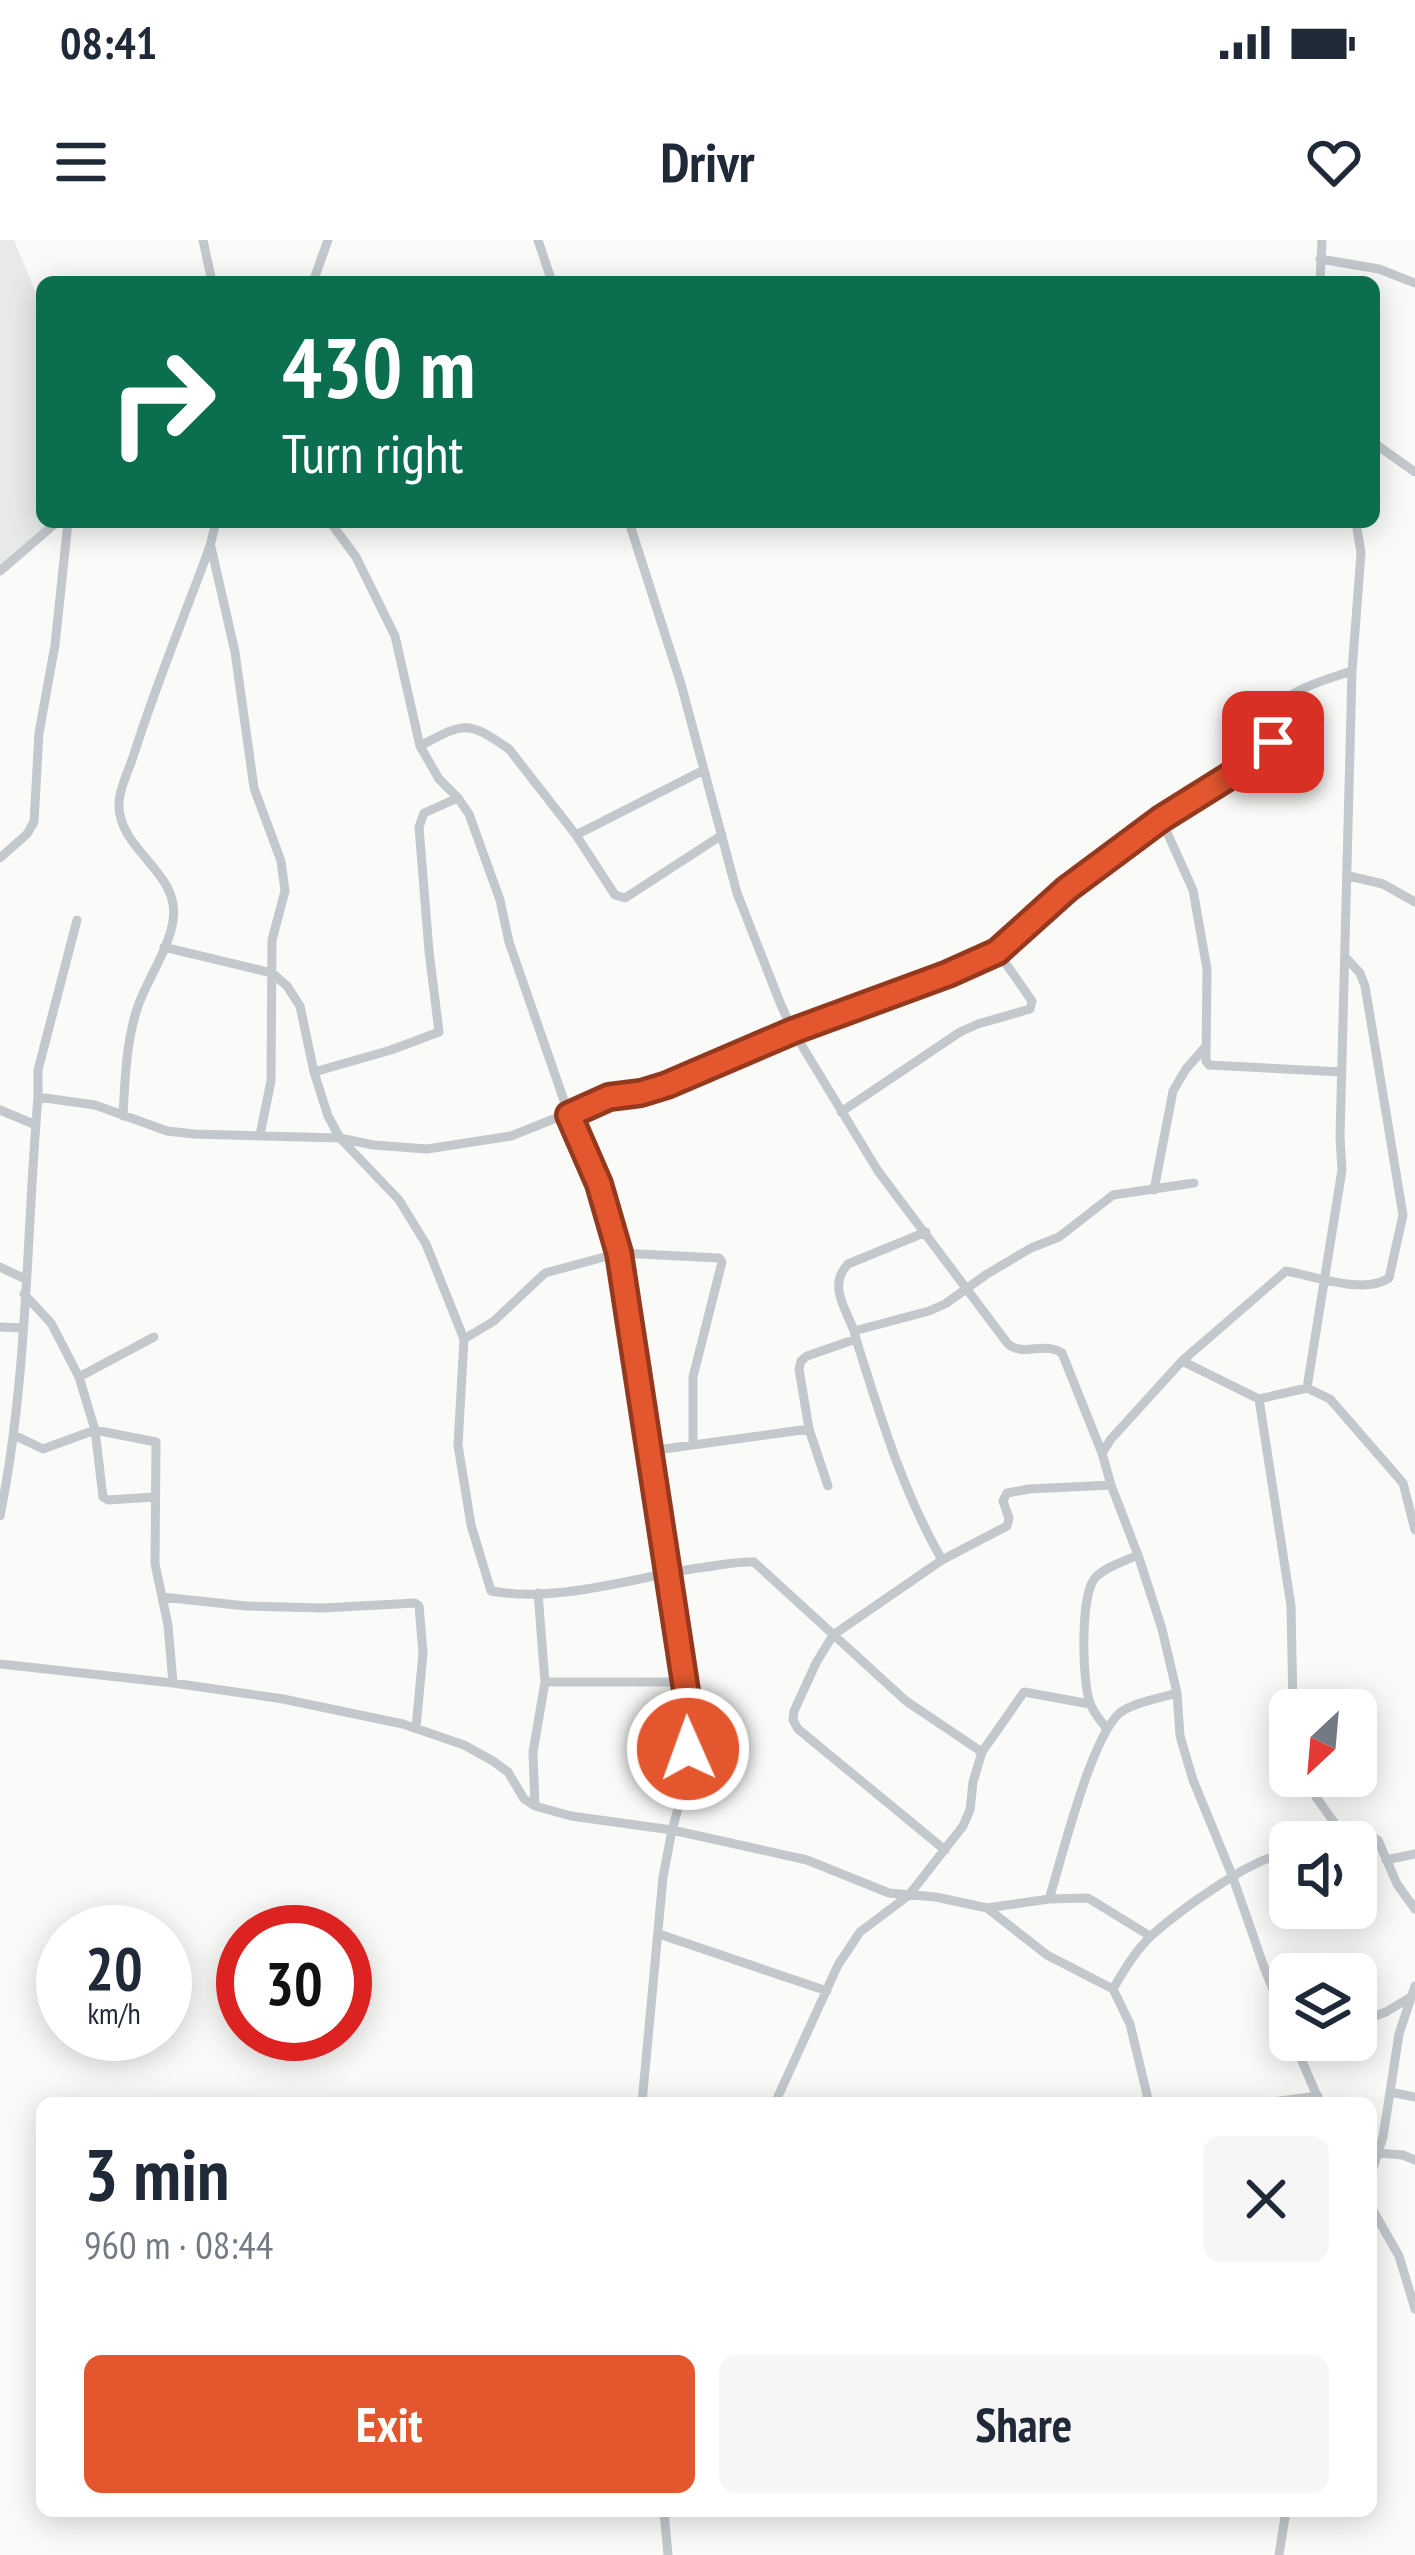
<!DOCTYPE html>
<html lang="en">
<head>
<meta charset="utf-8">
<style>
  body { margin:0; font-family:"PT Sans Narrow",sans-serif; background:#f6f6f7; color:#1f2937; height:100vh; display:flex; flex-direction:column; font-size:45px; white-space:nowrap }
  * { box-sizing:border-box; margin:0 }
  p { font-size:39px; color:#747a83 }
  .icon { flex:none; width:66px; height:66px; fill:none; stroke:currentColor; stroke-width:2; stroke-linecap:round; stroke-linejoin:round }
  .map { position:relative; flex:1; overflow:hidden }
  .details { position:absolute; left:36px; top:1857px; width:1341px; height:420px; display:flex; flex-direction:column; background:#fff; border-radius:18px; box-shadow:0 6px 30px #0003 }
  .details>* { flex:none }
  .banner { position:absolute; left:36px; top:36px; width:1344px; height:252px; border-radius:18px; box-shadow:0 6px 30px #0003; background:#0b6e4f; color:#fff; overflow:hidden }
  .needle { width:78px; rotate:206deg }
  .controls { position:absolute; left:1269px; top:1449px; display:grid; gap:24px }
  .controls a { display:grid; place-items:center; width:108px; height:108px; border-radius:18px; background:#fff; box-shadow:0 6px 30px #0003; font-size:60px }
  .speed { position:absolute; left:36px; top:1665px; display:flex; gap:24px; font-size:60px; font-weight:700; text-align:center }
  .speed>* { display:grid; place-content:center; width:156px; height:156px; border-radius:50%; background:#fff; box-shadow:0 6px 30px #0003; line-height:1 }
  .speed small { font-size:30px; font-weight:400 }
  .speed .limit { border:18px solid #d22; background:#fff; color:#111 }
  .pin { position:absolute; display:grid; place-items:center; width:102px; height:102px; color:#fff; margin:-51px; border-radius:24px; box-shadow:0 6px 18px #0006 }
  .me { position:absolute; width:132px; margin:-66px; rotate:358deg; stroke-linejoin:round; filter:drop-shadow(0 0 9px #0008) }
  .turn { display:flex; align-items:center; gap:42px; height:252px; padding:0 48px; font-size:54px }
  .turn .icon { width:156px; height:156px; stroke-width:2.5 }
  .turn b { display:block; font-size:84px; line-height:102px }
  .round { display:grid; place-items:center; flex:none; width:126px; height:126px; border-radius:18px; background:#f6f6f7 }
  .overview { display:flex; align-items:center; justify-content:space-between; height:204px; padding:0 48px }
  h1 { font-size:72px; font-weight:700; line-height:90px }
  .primary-button { display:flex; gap:24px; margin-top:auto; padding:24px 48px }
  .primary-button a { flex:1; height:138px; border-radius:18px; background:#e4572e; color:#fff; font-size:48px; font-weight:700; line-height:138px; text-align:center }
  .primary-button a+a { background:#f6f6f7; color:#1f2937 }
  .status { display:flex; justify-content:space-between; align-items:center; height:84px; padding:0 60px; background:#fff; direction:ltr }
  .status svg { height:33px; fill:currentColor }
  header { display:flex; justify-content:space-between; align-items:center; height:156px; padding:0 48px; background:#fff; font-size:54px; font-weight:700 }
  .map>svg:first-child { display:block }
  .built { fill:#e8e9e9 }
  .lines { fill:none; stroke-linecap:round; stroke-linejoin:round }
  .street { stroke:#c3c8cc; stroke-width:9 }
  .route-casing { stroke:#94391e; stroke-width:30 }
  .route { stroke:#e4572e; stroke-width:21 }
</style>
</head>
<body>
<div class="status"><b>08:41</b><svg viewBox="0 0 49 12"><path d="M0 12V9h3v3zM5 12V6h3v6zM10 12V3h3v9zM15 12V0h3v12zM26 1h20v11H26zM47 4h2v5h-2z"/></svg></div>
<header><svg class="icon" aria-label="menu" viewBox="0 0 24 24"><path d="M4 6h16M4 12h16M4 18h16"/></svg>Drivr<svg class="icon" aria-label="heart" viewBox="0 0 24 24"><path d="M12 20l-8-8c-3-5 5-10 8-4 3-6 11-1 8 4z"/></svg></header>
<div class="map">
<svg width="1415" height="2315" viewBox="0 0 1415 2315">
  <rect width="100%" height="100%" fill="#fafaf8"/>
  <path class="built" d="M0 0H14L42 68V282H60L0 331Z"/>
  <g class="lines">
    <path class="street" d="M203 0 212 42
      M538 0 552 42
      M1320 19 1379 29 1415 43
      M313 42 328 0
      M1320 42 1322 0
      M1374 203 1415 232
      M330 282 356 317 395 396 420 506 439 539 458 558 469 574 500 660 509 702 569 875 599 944 619 1013 690 1477 686 1541 672 1590 663 1637 642 1863
      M629 282 681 444 737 653 781 765 793 791 878 931 1008 1104C1024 1117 1045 1101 1062 1113L1102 1213 1111 1245 1138 1315 1162 1389 1177 1453 1180 1496 1193 1540 1232 1635 1264 1727 1290 1792
      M211 307 235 412 254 548 281 621 285 651 272 700 271 841 260 895
      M0 331 57 282
      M420 506C464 483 466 479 509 509L576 595 615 655 625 658 722 595
      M1161 579 1193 650 1207 729 1206 821 1209 825 1342 832
      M576 595 704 530
      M0 618 27 594 34 582 39 493 55 405 68 282
      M1349 636 1383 644 1415 662
      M164 707 272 733 287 746 300 766 314 832 328 876 340 898 399 960 426 1004 464 1099 458 1205 471 1285 491 1351C559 1363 631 1338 698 1328 716 1326 736 1321 754 1322L906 1461 982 1512
      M314 832 391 810 439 792 429 711 419 587 424 573 458 558
      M38 857V830L77 680
      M0 870 36 885
      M841 872 960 792 978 784 1030 769 1032 761 997 711
      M123 876C125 840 126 801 138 766 148 738 168 711 173 681 181 633 121 612 119 567 118 551 129 530 134 514 156 444 185 375 210 306L216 282
      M1154 950 1173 851 1186 829 1206 806
      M0 1027 25 1039
      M24 1054 51 1083 79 1137 154 1097
      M0 1087 22 1088
      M854 1091C845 1067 828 1045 848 1024L926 992
      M464 1099 494 1081 545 1033 619 1013 719 1018 722 1022 693 1137V1205
      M856 1099C880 1175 902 1250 942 1320
      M1182 1121 1286 1031C1314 1036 1364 1055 1389 1038L1403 975 1365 746 1360 733 1346 718
      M79 1137 95 1190 103 1257 108 1260 155 1257
      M1307 1148 1342 930 1340 897 1352 431
      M1259 1159 1291 1366 1293 1470
      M14 1195 43 1209 95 1190 156 1202 155 1324 168 1385 173 1443
      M649 1211 809 1189
      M1102 1213 1111 1199 1182 1121 1259 1159 1307 1148 1330 1159 1403 1243 1415 1290
      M828 1246 809 1189 799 1129 801 1121 807 1116 856 1099 854 1091 929 1071 945 1064 987 1034 1031 1008 1059 997 1113 955 1194 943
      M0 1276C28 1138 26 997 38 857L95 865 167 891 194 894 340 898 373 905 427 909 511 896 609 857 641 853 667 845 793 791 948 734 997 711 1067 649 1184 562 1268 512C1275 499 1270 487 1274 474 1281 451 1331 438 1352 431L1361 313 1356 282
      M162 1357 246 1366 323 1368 415 1363 419 1366 423 1413 416 1488
      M0 1424 173 1443 283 1459 403 1484 464 1505 493 1521 508 1532 524 1559 535 1566 571 1576 672 1590 807 1620 889 1653 936 1657 987 1668 1049 1659 1088 1658 1150 1696
      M545 1442H685
      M1106 1488C1100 1480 1093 1472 1090 1463 1082 1442 1080 1355 1095 1338 1105 1327 1125 1321 1138 1315
      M1308 1536 1316 1557 1348 1602
      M535 1566 533 1512 545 1442 538 1353
      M1347 1602 1372 1597 1378 1600 1397 1644 1415 1669
      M945 1610 798 1489 793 1480 794 1471 816 1423 833 1395 942 1320 1007 1286 1009 1278 1003 1261 1007 1253 1029 1249 1111 1245
      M1386 1620 1415 1614
      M1049 1659C1061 1622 1093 1486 1124 1470 1139 1461 1161 1458 1177 1453
      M987 1668 1047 1715 1113 1749
      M659 1694 827 1751
      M1356 1783 1386 1772 1409 1758
      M1293 1800 1320 1863
      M1390 1852 1415 1857
      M775 1863 838 1725 860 1692 909 1655 963 1586 970 1570 973 1542 982 1512 1024 1452 1090 1464
      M1149 1863 1130 1784 1113 1749C1124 1730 1136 1710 1152 1695 1176 1674 1261 1609 1290 1615
      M1207 1863H1229
      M1264 1863 1318 1856
      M1378 1913 1403 1915 1415 1920
      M1371 1934 1383 1897 1399 1794 1415 1746
      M1371 1967 1399 2016 1415 2069
      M664 2271 668 2315
      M1279 2315 1286 2271"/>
  </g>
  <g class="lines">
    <defs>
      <path id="route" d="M688 1509 690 1477 619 1013 599 944 569 875 609 857 641 853 667 845 793 791 948 734 997 712 1067 649 1161 579 1268 512 1273 502"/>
    </defs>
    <use href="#route" class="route-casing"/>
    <use href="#route" class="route"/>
  </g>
</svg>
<div class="controls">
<a><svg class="needle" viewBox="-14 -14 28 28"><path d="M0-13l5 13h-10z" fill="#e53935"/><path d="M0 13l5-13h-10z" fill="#747a83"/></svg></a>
<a><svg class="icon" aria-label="sound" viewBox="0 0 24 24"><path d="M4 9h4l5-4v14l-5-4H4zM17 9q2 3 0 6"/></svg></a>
<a><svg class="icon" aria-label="layers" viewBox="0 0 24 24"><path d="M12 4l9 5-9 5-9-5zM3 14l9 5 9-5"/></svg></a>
</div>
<div class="speed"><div>20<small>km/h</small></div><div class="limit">30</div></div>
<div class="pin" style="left:1273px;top:502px;background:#d93025"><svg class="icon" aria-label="arrive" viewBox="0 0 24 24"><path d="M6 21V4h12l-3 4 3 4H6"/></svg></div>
<svg class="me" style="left:688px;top:1509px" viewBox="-20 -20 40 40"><circle r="17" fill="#e4572e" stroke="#fff" stroke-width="3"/><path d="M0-11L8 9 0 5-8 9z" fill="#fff"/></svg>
<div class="banner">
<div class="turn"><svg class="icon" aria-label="right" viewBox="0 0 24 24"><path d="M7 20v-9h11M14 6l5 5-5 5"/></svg><div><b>430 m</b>Turn right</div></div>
</div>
<section class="details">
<div class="overview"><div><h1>3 min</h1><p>960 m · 08:44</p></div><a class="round"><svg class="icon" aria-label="close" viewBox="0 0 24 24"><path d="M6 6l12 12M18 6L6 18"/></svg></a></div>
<div class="primary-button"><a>Exit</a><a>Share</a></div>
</section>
</div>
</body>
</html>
